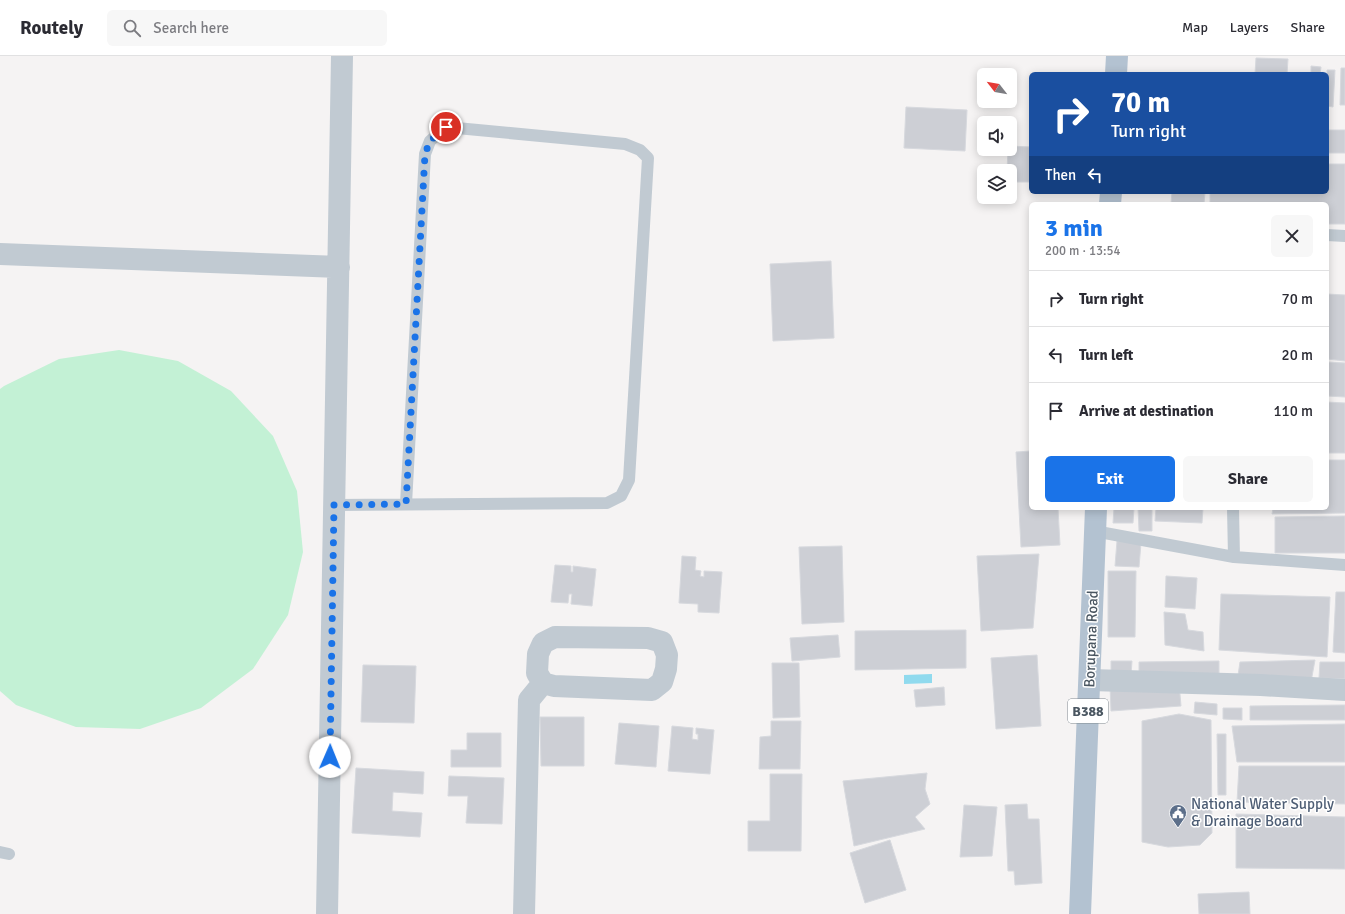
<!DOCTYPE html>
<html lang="en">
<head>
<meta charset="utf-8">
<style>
  body { margin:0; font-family:Signika,sans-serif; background:#f7f7f7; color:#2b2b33; height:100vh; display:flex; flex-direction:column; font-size:15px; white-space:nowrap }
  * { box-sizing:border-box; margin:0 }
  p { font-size:13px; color:#7c7c81 }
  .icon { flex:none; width:22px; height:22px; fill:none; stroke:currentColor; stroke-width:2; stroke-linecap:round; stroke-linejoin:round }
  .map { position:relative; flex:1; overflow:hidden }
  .drawer { position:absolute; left:1029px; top:146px; width:300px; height:308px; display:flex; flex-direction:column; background:#fff; border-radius:6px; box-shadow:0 2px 10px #0003 }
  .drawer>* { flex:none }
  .guide { position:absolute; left:1029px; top:16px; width:300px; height:122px; border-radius:6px; box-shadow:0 2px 10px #0003; background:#1a4fa0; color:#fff; overflow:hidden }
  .needle { width:26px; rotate:301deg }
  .buttons { position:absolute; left:977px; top:12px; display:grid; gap:8px }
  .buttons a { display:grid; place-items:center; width:40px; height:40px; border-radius:6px; background:#fff; box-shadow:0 2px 10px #0003; font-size:20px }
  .pin { position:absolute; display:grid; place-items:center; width:34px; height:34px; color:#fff; margin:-17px; border:2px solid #fff; border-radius:50%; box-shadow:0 1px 4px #0007 }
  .me { position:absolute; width:44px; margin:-22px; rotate:1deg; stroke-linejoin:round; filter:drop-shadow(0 0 3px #0008) }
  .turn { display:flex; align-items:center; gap:14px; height:84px; padding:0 16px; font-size:18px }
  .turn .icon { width:52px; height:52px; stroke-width:2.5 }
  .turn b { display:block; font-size:28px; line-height:34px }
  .then { display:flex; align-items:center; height:38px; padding:0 16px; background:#0003; gap:8px; font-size:15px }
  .round { display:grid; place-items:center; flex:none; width:42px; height:42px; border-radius:6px; background:#f7f7f7 }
  .overview { display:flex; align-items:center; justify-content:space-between; height:68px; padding:0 16px }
  h1 { font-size:24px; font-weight:700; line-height:30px; color:#1a73e8 }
  .cta { display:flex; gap:8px; margin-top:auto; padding:8px 16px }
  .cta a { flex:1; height:46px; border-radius:6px; background:#1a73e8; color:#fff; font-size:16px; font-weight:700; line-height:46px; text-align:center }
  .cta a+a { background:#f7f7f7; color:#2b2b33 }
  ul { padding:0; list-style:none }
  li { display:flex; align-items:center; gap:12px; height:56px; padding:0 16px; border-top:1px solid #e1e1e2 }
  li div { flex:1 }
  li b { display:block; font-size:15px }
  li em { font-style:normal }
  header { display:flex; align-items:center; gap:24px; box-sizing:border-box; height:56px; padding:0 20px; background:#fff; border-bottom:1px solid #e1e1e2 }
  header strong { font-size:19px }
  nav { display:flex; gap:22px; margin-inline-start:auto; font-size:14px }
  .search { width:280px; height:36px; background:#f7f7f7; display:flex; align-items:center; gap:10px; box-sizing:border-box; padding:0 14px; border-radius:6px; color:#7c7c81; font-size:15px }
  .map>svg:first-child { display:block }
  .green { fill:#c3f1d5 }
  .water { fill:#90daee }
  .building { fill:#cdcfd5; stroke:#d7d9de }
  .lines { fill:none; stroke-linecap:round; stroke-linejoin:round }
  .lane { stroke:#c1cad2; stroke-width:12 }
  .street { stroke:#c1cad2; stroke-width:22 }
  .primary { stroke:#b3c2d1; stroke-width:22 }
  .route { stroke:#1a73e8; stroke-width:7; stroke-dasharray:0 12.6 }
  .labels { text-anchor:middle; stroke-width:3; stroke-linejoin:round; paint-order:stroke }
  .shield { fill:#fff; stroke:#808990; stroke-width:1 }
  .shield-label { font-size:14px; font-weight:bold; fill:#4a5661 }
  .street-label { font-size:15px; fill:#4a5661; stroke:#fff }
  .service-label { font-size:15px; fill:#4e5e75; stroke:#fff; text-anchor:start }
</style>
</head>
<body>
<header>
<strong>Routely</strong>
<div class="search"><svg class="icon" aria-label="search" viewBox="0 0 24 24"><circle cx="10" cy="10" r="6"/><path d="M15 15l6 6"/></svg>Search here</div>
<nav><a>Map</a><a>Layers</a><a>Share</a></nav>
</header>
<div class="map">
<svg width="1345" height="858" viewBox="0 0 1345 858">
  <rect width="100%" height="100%" fill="#f5f3f3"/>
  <path class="green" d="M119 294 178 305 231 335 273 380 297 435 303 496 288 559 253 613 201 652 140 673 76 671 16 649 0 635V333L4 330 59 303Z"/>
  <path class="water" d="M932 618V627L904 628V619Z"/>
  <path class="building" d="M1256 2 1288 3 1287 18H1255Z
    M1311 10 1321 11 1320 18H1311Z
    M1341 12H1345V49H1340Z
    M1327 14H1335L1333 51 1327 50Z
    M906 51 967 54 965 95 904 92Z
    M1327 74H1345V97H1327Z
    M1010 90 1031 91V126H1010V115H1007L1008 93H1010Z
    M1327 108H1345V168H1327V148H1210V136H1327Z
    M1172 136H1205L1204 148H1171Z
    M831 205 834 282 773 285 770 208Z
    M1327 238 1345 239V305L1327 303Z
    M1327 306 1345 307V341L1327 340Z
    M1327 346 1345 347V397H1327Z
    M1031 395V452H1058L1060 489 1021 491 1016 396Z
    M1327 404H1345V457L1272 458 1273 452H1327Z
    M1114 452H1134L1133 467H1113Z
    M1138 452H1152V475H1139Z
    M1156 452H1203L1202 467 1155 465Z
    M1345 460V497H1275V461Z
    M1117 485 1141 487 1139 511 1115 510Z
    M842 490 844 566 802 568 799 491Z
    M1039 498 1033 572 981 575 977 500Z
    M682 500 696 501 695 514 701 515 700 520 704 521V515L722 516 719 557 698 556V548L679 547Z
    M555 509 571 510V516H573V510L596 513 592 550 571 548 572 538H569L568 547 551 546Z
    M1108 515H1136L1135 581H1108Z
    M1166 520 1197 522 1195 553 1165 551Z
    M1336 536H1345V597L1333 596Z
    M1221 538 1330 541 1327 601 1219 594Z
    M1164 556 1185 558 1188 574 1203 576 1204 595 1165 589Z
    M966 574V612L855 614V575Z
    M838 579 840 601 792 605 790 582Z
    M1037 599 1041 670 996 673 991 602Z
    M1315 604 1311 626H1237L1240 606Z
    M1111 605H1132L1131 619H1111Z
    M1219 605V621L1139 622V606Z
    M1320 606H1345V623L1319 622Z
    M772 607H799L800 661 773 662Z
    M363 609 416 610 414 667 361 666Z
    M1179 627 1181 650 1111 655 1110 629Z
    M944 631 945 649 916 651 914 634Z
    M1195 646 1217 648V659L1194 657Z
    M1345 649V664H1250V650Z
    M1223 652H1242V664L1223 663Z
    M1179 658 1211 664 1212 777 1200 789 1168 791 1142 786V665Z
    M540 661H584V710H541Z
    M771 665H801L800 713H759L760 681 771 680Z
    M619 667 659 670 656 711 615 708Z
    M1345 668V706H1237L1232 670Z
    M672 670 693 672 692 683 698 684V678H696V672L714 674 710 718 668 715Z
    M467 677H501V711H451V694H467Z
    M1217 678H1226V739H1218Z
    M1239 710H1345V748L1237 746Z
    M356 712 424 716 423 738 393 736 392 755 422 757 420 781 352 777Z
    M927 717 925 733 930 748 915 761 925 773 854 790 843 725Z
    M770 718H802L801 795H748V765H770Z
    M449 720 504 722 502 768 466 767 468 740H448Z
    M1027 748 1028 763H1039L1042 827 1015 829 1014 815H1008L1005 749Z
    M964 749 997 751 992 800 960 801Z
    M1236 758 1345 761V813L1236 812Z
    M890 784 906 834 865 847 850 797Z
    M1249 836 1250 858H1199L1198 838Z"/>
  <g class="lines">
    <path class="lane" d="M1327 179 1345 180
      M334 449 607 447 621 440 629 424 648 102 640 94 625 88 446 71 430 85 425 98 406 448
      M1233 452 1234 501
      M1094 475 1234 501 1345 509
      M0 796 9 798"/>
    <path class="street" d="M0 198 339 211
      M555 581 648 582 662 586 667 599 666 613 662 626 652 634 554 630 543 627 537 617 538 598 543 587Z
      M1090 624 1261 629 1345 634
      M327 858 342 0
      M524 858 529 644 543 627"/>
    <path class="primary" d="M1116 18 1117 0
      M1110 148 1111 136
      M1080 858 1096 452"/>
  </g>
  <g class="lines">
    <path class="route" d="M330 701 334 449 406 448 425 98 430 85 446 71"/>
  </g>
  <defs>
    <symbol id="civic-pin" viewBox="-11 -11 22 30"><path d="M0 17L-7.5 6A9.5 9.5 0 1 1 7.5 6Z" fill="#5c6f8a" stroke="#fff"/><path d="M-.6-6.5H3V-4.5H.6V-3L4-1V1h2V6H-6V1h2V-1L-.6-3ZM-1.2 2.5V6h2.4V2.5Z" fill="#fff"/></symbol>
  </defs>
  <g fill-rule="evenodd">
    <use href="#civic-pin" x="1168" y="747" width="20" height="27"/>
  </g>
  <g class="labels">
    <rect class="shield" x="1068" y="643" width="40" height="24" rx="3"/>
    <g class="shield-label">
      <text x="1088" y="660">B388</text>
    </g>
    <g class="street-label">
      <text transform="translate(1091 583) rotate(-88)" y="5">Borupana Road</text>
    </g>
    <g class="service-label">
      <text x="1191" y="753">National Water Supply<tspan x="1191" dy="17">&amp; Drainage Board</tspan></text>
    </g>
  </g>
</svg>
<div class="buttons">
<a><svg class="needle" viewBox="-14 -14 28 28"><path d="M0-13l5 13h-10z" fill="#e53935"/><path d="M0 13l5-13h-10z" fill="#7c7c81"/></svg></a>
<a><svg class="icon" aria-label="sound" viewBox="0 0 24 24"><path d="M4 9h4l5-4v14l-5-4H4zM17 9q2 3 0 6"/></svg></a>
<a><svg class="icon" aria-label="layers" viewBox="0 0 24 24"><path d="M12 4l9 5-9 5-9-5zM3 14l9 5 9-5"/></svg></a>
</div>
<div class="pin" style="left:446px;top:71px;background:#d93025"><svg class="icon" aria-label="arrive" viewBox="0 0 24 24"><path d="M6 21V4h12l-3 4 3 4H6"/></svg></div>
<svg class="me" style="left:330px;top:701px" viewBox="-20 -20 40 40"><circle r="19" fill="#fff"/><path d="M0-13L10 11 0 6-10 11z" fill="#1a73e8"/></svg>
<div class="guide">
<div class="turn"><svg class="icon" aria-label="right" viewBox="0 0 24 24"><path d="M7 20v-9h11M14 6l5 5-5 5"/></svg><div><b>70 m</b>Turn right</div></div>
<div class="then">Then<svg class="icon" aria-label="left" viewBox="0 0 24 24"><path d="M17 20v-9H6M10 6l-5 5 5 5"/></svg></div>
</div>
<section class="drawer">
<div class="overview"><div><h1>3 min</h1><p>200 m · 13:54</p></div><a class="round"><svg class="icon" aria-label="close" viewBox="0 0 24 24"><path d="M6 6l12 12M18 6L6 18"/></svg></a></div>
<ul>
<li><svg class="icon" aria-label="right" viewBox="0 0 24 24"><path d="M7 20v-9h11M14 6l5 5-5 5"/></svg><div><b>Turn right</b></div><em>70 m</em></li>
<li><svg class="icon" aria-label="left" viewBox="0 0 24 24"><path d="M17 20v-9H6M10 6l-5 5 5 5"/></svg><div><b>Turn left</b></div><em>20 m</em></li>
<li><svg class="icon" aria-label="arrive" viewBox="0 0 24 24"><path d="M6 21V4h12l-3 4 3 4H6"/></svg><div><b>Arrive at destination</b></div><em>110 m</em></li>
</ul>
<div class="cta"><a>Exit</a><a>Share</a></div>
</section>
</div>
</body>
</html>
